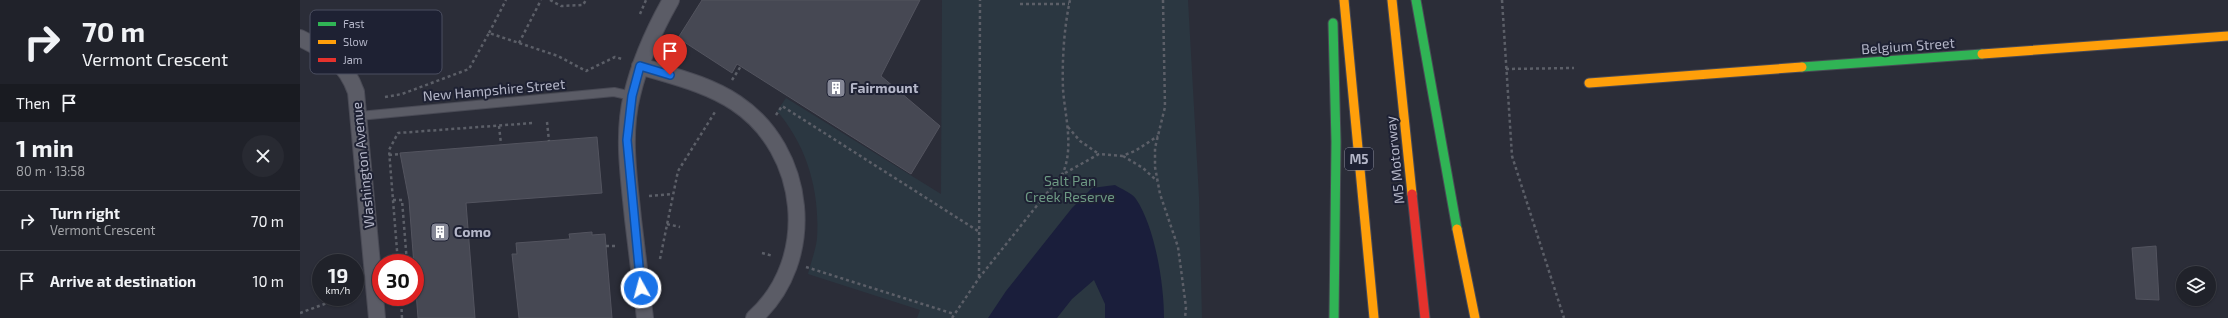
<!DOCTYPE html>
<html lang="en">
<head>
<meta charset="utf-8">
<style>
  body { margin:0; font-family:"Exo 2",sans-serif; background:#282a32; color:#f1f3f6; height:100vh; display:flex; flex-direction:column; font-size:15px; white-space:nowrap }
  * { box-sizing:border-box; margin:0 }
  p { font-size:13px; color:#a2a4a8 }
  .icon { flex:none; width:22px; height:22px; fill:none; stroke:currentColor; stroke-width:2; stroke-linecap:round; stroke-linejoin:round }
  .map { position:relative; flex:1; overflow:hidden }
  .panel { display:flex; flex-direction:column; background:#20222a; width:300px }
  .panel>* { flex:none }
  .banner { background:#20222a; color:#f1f3f6; overflow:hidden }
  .controls { position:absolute; left:1876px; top:266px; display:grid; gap:8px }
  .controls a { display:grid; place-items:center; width:40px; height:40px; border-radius:50%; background:#20222a; box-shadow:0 1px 3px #0004,0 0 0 1px #3d3f47; font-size:20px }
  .speed { position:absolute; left:12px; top:254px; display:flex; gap:8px; font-size:20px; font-weight:700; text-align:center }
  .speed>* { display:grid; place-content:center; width:52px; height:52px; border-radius:50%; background:#20222a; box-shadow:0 1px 3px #0004,0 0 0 1px #3d3f47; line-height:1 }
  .speed small { font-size:10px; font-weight:400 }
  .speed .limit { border:6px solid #d22; background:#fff; color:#111 }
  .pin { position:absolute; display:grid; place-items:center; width:34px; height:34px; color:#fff; margin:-41px -17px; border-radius:50% 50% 50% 0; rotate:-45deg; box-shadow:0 0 4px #0007 }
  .pin .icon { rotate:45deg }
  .me { position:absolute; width:44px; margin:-22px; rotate:353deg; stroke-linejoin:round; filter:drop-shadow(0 0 3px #0008) }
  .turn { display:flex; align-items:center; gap:14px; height:84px; padding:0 16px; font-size:18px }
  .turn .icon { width:52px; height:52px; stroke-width:2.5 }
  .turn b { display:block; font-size:28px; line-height:34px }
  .then { display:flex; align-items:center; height:38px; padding:0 16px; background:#0003; gap:8px; font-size:15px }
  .round { display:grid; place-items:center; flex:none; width:42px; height:42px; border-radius:21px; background:#282a32 }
  .head { display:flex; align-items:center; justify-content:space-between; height:68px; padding:0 16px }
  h1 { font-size:24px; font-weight:700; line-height:30px }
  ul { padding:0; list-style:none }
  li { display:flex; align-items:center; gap:12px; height:60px; padding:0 16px; border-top:1px solid #3d3f47 }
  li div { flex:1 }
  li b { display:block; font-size:15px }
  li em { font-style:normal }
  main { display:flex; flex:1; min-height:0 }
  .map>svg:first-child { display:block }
  .green { fill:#2b3741 }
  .water { fill:#1a1e3b }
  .building { fill:#464853; stroke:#53545f }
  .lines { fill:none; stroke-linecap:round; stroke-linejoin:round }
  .lane-casing { stroke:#494a55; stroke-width:10 }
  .street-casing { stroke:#494a55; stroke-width:18 }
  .fast-casing { stroke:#494a55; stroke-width:11 }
  .slow-casing { stroke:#494a55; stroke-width:11 }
  .jam-casing { stroke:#494a55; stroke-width:11 }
  .path { stroke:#5c5f68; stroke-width:2.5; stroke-dasharray:3 3; stroke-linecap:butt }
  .lane { stroke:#5b5c66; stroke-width:8 }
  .street { stroke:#5b5c66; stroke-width:16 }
  .fast { stroke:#30b455; stroke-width:9 }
  .slow { stroke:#ff9f0a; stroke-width:9 }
  .jam { stroke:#e5322d; stroke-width:9 }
  .route-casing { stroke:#114b97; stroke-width:10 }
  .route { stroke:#1a73e8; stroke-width:7 }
  .labels { text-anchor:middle; stroke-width:4; stroke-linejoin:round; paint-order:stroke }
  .shield { fill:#1e2133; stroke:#888a9c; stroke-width:1 }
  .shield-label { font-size:13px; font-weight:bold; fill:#b5b7c9 }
  .street-label { font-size:14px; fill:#b5b7c9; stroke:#1e2133 }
  .poi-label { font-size:14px; font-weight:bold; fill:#b5b7c9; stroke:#1e2133; text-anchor:start }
  .park-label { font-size:14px; fill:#6d9983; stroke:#1e2133 }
  .key { fill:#1e2133; stroke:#4b4e60; stroke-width:1 }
  .key-label { font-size:11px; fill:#b5b7c9 }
</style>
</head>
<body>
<main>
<section class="panel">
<div class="banner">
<div class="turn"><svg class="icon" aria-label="right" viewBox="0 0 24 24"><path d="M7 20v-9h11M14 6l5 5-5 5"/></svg><div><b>70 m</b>Vermont Crescent</div></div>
<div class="then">Then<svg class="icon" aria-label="arrive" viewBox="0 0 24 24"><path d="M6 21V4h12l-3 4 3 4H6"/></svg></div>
</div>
<div class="head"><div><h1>1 min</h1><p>80 m · 13:58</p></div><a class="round"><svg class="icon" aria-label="close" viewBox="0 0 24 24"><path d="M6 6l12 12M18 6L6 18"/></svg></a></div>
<ul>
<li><svg class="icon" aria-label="right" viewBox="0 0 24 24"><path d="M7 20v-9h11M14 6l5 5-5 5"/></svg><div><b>Turn right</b><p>Vermont Crescent</p></div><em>70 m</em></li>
<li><svg class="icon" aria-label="arrive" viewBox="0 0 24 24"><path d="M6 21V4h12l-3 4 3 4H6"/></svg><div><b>Arrive at destination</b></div><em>10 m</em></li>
</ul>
</section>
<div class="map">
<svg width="1928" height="318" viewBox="0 0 1928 318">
  <rect width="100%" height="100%" fill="#2b2d38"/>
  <path class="green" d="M642 0H888L899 197 902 318H617L620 310 508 274C511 262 516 249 517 238 520 191 507 146 477 111L486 98 641 194Z"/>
  <path class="water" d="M815 185C821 189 832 193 836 199 855 227 864 284 864 318H805V304L794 280 772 299 757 318H688L706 291 772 208 792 188Z"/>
  <path class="building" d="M402 0H620L581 76 640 126 611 174 437 64 432 73 378 38Z
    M297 137 302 193 166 203 175 318H118L109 200 100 153Z
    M292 232V235L305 234 312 318H219L212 254H217L216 243 270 239 269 234Z
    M1856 246 1859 300 1836 299 1832 248Z"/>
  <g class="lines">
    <defs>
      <path id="lane" d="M59 116 314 92 332 96"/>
      <path id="street" d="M0 38C27 51 46 63 56 92L77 318
        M340 66C372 76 408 84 436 103 507 150 519 260 454 318
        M345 318C341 285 337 252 333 219 329 178 322 135 332 95 340 61 354 30 371 0"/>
      <path id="fast" d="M1116 0 1157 229
        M1033 23 1036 142 1034 318
        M1502 67 1682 54"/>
      <path id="slow" d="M1044 0 1074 318
        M1092 0 1112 194
        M1682 54 1928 36
        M1289 83 1502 67
        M1157 229 1175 318"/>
      <path id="jam" d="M1112 194 1125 318"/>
    </defs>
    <use href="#lane" class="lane-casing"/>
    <use href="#street" class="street-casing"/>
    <use href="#fast" class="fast-casing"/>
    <use href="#slow" class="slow-casing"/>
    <use href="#jam" class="jam-casing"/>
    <path class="path" d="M250 0 261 6 283 5 286 0
      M863 0 865 107 855 148V167L860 194 878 247 886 307 885 318
      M1202 0 1212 156 1264 318
      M720 4H769
      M340 14 346 0
      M15 25 19 19
      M189 33 206 0
      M219 43 241 0
      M1206 69 1274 68
      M432 80 441 66
      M85 97 102 94 169 69 189 33 258 56 286 71 315 57 322 59
      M476 115 482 106 678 231
      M247 122 249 141
      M199 126 201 144
      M768 127 780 141 799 154
      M89 155 100 154
      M823 156 843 168 857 181
      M765 173 799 154 822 156 835 151 858 136
      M349 196 373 194
      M93 200H102L107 263
      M367 224 380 227
      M306 246H316
      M462 253 473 256
      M360 259 378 171 415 112
      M98 263 89 150 98 133 233 123
      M506 267 654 314
      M679 277 680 0
      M115 286H116
      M101 297 102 318
      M0 313 38 299 47 298
      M652 318 679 278 763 173C774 146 765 117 763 89 762 60 764 28 770 0"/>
    <use href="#lane" class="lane"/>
    <use href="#street" class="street"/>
    <use href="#fast" class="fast"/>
    <use href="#slow" class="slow"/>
    <use href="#jam" class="jam"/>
  </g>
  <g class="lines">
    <defs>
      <path id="route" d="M341 288 327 140 332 96 340 66 370 75"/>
    </defs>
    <use href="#route" class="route-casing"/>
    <use href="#route" class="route"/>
  </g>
  <defs>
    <symbol id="building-square" viewBox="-11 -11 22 22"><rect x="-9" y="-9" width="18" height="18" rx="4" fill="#858796" stroke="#1e2133"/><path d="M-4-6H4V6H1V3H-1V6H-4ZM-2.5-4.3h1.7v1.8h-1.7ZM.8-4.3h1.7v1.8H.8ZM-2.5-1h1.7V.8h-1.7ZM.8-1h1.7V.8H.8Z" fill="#fff"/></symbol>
  </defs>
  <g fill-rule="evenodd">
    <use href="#building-square" x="525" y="77" width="22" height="22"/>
    <use href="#building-square" x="129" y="221" width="22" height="22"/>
  </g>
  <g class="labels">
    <rect class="shield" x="1045" y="148" width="28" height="22" rx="3"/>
    <g class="shield-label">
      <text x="1059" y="164">M5</text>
    </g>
    <g class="street-label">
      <text transform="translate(1608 46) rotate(-4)" y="5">Belgium Street</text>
      <text transform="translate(194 90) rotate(-5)" y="5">New Hampshire Street</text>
      <text transform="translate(1095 160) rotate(-96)" y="5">M5 Motorway</text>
      <text transform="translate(63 165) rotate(-96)" y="5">Washington Avenue</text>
    </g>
    <g class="poi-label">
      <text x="550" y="93">Fairmount</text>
      <text x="154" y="237">Como</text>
    </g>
    <g class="park-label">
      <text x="770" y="186">Salt Pan<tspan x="770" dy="16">Creek Reserve</tspan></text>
    </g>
  </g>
  <rect x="10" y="10" width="132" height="64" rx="6" class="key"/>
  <rect x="18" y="22" width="18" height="4" fill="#30b455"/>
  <rect x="18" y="40" width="18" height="4" fill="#ff9f0a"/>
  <rect x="18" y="58" width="18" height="4" fill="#e5322d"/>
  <g class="key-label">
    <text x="43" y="28">Fast</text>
    <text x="43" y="46">Slow</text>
    <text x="43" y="64">Jam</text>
  </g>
</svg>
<div class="controls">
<a><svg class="icon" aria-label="layers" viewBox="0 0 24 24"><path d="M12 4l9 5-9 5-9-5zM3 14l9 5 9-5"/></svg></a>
</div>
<div class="speed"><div>19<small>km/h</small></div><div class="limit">30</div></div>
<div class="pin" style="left:370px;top:75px;background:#d93025"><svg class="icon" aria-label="arrive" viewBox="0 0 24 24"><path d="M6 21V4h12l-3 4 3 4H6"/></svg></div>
<svg class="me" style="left:341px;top:288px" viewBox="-20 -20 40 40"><circle r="17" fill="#1a73e8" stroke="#fff" stroke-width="3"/><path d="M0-11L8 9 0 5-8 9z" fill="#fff"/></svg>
</div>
</main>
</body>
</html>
